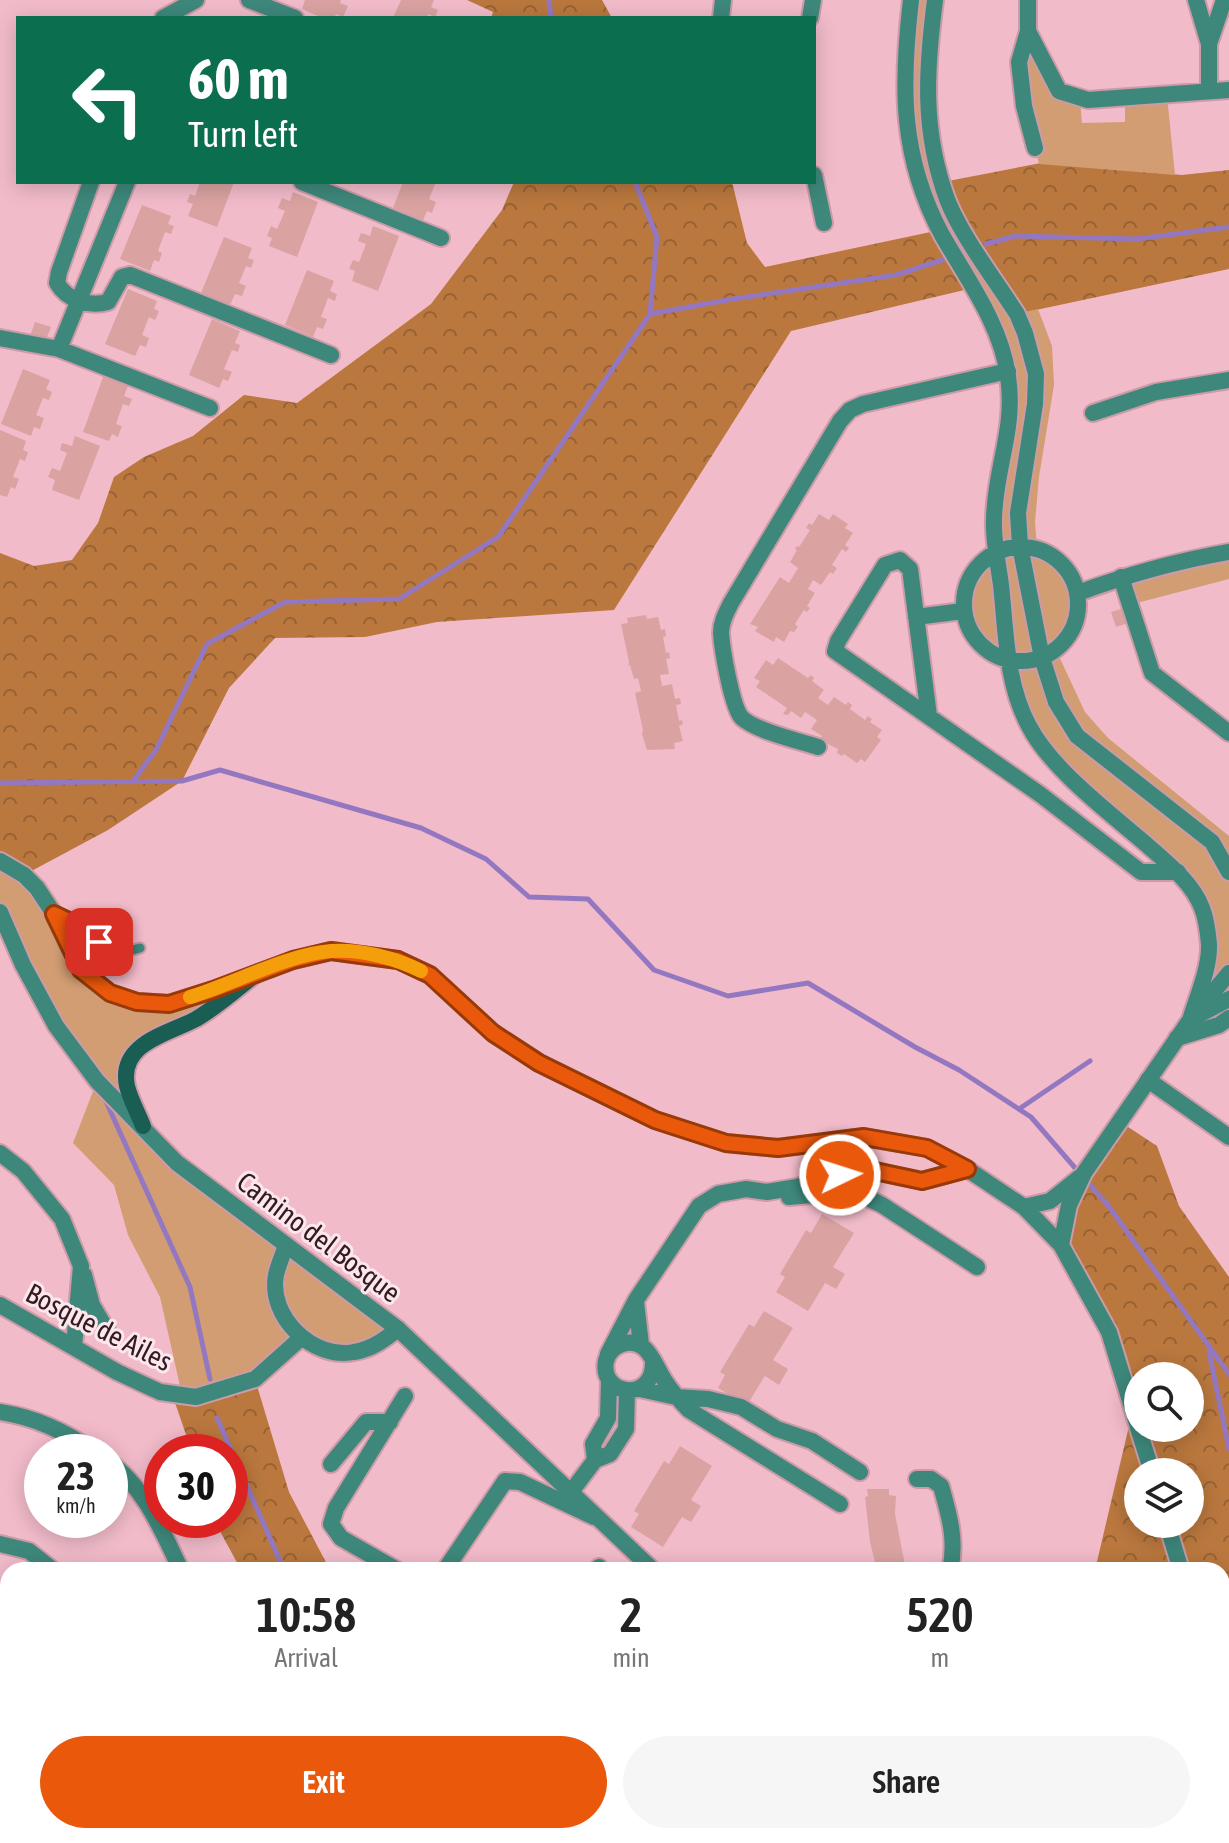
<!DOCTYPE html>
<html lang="en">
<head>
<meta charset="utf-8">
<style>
  body { margin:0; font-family:"Asap Condensed",sans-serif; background:#f6f6f6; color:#222; height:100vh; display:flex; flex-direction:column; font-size:30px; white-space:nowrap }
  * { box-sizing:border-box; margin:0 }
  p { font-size:26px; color:#767676 }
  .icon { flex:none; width:44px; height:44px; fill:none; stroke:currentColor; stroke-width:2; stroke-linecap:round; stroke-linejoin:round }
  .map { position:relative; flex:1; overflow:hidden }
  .sheet { position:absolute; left:0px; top:1562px; width:1230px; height:282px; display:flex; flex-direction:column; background:#fff; border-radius:24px 24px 0 0; box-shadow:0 4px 20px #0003 }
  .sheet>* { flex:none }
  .hud { position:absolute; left:16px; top:16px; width:800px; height:168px; border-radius:0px; box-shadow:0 4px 20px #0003; background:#0b6e4f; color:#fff; overflow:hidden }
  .tools { position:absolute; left:1124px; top:1362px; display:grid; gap:16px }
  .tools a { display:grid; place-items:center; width:80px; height:80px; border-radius:50%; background:#fff; box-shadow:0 4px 20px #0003; font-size:40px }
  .speed { position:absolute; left:24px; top:1434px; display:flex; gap:16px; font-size:40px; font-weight:700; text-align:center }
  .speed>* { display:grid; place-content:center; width:104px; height:104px; border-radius:50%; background:#fff; box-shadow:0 4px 20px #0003; line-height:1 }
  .speed small { font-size:20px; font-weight:400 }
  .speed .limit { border:12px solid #d22; background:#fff; color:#111 }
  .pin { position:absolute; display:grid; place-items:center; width:68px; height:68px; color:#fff; margin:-34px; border-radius:16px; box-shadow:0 4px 12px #0006 }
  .me { position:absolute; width:88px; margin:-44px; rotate:86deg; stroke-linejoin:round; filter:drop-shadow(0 0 6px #0008) }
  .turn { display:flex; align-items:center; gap:28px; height:168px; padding:0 40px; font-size:36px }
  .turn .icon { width:104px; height:104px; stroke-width:2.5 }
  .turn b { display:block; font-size:56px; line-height:68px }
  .eta { display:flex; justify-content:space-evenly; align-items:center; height:136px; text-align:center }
  .eta b { font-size:48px; font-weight:600; line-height:56px }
  .cta { display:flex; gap:16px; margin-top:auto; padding:16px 40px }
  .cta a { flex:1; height:92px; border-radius:48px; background:#ea580c; color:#fff; font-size:32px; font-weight:600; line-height:92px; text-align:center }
  .cta a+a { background:#f6f6f6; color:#222 }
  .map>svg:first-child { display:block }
  .forest { fill:url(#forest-crowns); fill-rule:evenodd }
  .park { fill:#d29d73 }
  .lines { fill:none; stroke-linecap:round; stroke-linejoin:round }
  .stream { stroke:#9378c1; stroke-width:5 }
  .building { fill:#daa3a2 }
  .service-casing { stroke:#cb9ba8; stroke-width:13 }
  .minor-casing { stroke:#cb9ba8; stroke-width:20 }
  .tertiary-casing { stroke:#cb9ba8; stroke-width:20 }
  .secondary-casing { stroke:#cb9ba8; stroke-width:20 }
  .service { stroke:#3e887b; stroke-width:9 }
  .minor { stroke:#3e887b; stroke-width:16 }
  .tertiary { stroke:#3e887b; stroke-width:16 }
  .secondary { stroke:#1a5e53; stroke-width:16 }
  .route-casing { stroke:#983908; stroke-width:20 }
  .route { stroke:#ea580c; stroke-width:14 }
  .slow { stroke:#f59e0b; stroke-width:14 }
  .labels { text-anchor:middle; stroke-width:6; stroke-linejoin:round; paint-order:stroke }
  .street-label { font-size:28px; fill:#301c22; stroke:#fde6ec }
</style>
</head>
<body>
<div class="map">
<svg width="1229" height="1843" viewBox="0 0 1229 1843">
  <defs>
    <pattern id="forest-crowns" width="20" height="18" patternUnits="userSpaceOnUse" patternTransform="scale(2)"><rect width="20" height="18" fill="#ba783e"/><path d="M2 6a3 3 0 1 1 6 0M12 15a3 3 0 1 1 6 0" fill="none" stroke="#986234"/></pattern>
  </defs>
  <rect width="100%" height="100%" fill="#f2bbca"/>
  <path class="forest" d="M467 0H602L612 18H491L493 12Z
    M1046 162 1182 175 1229 170V269L1017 314 943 182Z
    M514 182H732L747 243 765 267 940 230 973 288 791 331 614 610 437 622 365 637 275 638 229 688 182 781 108 830 24 875 0 862V553L34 566 72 560 98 523 114 477 144 457 193 436 244 395 297 403 431 304 502 210Z
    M1119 1121 1157 1146 1179 1206 1229 1277V1843H1032L1033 1836H1222V1570H1095L1133 1409 1109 1332 1061 1245 1069 1205ZM1138 1376H1190V1428H1138ZM1138 1472H1190V1524H1138Z
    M255 1379 289 1492 330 1570H241L214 1520H230V1452H192L172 1394Z
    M436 1836H572L579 1843H468Z"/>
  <path class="park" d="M911 0H935L926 65 947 200 1017 314 1038 309 1052 346 1054 385 1039 477 1035 522 1037 548C1081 567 1089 617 1056 650L1085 712 1108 738 1229 836V973L1217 989 1202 982V907L1044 752 1010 661 984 649 967 626 963 611V597L974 570 997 551 1008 371 940 230 903 99Z
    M1029 36 1041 62 1080 100 1082 123 1125 122V99L1167 96 1175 175 1039 164 1025 105Z
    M1229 552V579L1129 605 1121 577Z
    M0 861 24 875 95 983 169 1004 256 974 127 1066 143 1126 398 1329 351 1353 301 1339 255 1379 182 1395 160 1297 128 1235 114 1185 73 1143 97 1081 0 917Z"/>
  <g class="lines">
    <path class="stream" d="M549 0 551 18
      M986 244 1015 236 1136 239 1229 227
      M650 314 733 299 896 275 945 259
      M133 781 156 750 207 644 285 602 399 599 498 537 650 314 657 237 635 182
      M0 783 182 781 220 770 421 828 486 859 529 897 588 899 654 970 728 996 808 983 915 1047 959 1070 1031 1117 1076 1169
      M104 1097 190 1287 210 1379
      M1019 1109 1090 1061
      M1089 1184 1107 1204 1229 1374
      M1209 1352 1229 1449
      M217 1418 284 1570
      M499 1836 508 1843"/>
  </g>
  <path class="building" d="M305 0H341L340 3 348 6 343 17 336 14 334 18H323L302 9Z
    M401 0H434L431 7 438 10 435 17 428 14 427 18H393Z
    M200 182H234L217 227 188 216 193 204 187 202 190 194 195 196Z
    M403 182H436L429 199 436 202 432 213 427 211 423 220 393 208Z
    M293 192 318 202 297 257 269 246 272 238 267 236 271 226 277 229 285 211 278 208 282 198 290 201Z
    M142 205 171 216 168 224 174 226 171 234 165 232 158 251 162 253 159 262 154 260 150 271 120 259Z
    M373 226 399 236 378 291 352 281 355 271 349 269 353 260 359 262 366 244 358 241 361 233 370 236Z
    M224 237 252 248 248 258 254 260 251 268 246 266 239 283 246 286 242 296 235 294 230 305 201 293Z
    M307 270 334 281 330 291 337 294 335 301 328 298 321 317 327 319 323 329 317 327 313 337 285 325Z
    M128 289 157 301 154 309 159 311 155 320 149 317 142 335 149 338 146 347 140 345 135 356 105 344Z
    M212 319 240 331 235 343 240 345 238 352 232 350 224 369 232 372 228 381 223 379 219 388 189 375Z
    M35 322 51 327 45 342 29 339Z
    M23 369 50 380 46 389 52 392 49 400 43 398 36 415 44 418 40 429 34 427 31 436 1 424Z
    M103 377 128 386 124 396 132 399 129 406 123 404 116 424 122 426 118 437 112 434 109 441 83 432Z
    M0 430 26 441 23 450 28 452 25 461 20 459 13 477 19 479 15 489 11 487 7 497 0 495Z
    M75 436 100 446 79 500 52 490 55 480 48 477 52 468 60 471 67 453 60 450 62 443 72 446Z
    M819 514 829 520 833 514 848 524 845 528 853 533 845 545 849 548 846 552 842 549 832 565 837 568 833 574 830 572 821 585 813 580 808 589 815 593 807 606 810 608 807 612 804 610 795 624 798 627 794 632 790 631 784 642 776 637 774 642 755 631 758 627 750 624 780 577 789 583 798 568 790 562 797 550 795 549 797 546 799 547 810 530 806 528 809 523 812 525Z
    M1128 607 1132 622 1116 627 1111 612Z
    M646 615 647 619 658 617 661 630 665 629 666 636 663 637 666 653 669 652 670 658 666 659 669 674 660 675 662 686 672 684 675 699 680 698 681 704 676 705 679 721 682 720 683 724 679 726 683 741 674 743 675 749 647 750 642 734 643 730 635 693 641 691 638 678 634 679 630 665 628 666 629 662 621 624 628 623 627 618Z
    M778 658 808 678 811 675 814 678 812 681 824 690 818 698 828 705 834 697 846 705 848 702 852 705 850 709 865 720 868 716 872 719 870 722 882 730 877 737 881 740 865 762 861 759 857 763 844 754 842 756 837 753 838 749 820 740 822 736 811 729 817 720 805 712 801 718 791 711 788 715 783 714 787 708 756 687 760 681 754 678 766 660 773 665Z
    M822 1214 854 1233 833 1267 845 1274 836 1289 825 1283 808 1311 776 1292 785 1277 780 1274 806 1230 811 1233Z
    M764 1311 793 1328 773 1360 788 1369 779 1385 765 1376 747 1405 718 1388 725 1375 720 1372 749 1324 754 1327Z
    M680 1446 712 1466 691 1500 701 1506 691 1522 682 1517 663 1547 631 1527 639 1514 634 1511 664 1461 669 1464Z
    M867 1489H889V1495L896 1496 895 1514 906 1570H877L870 1542 865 1497 868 1496Z
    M0 1669 8 1672V1703L0 1701Z"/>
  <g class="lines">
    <defs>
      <path id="service" d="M57 915 75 924 115 955 140 948
        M0 1709 8 1711
        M0 1798 8 1804
        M55 1836 66 1843
        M237 1836 244 1843"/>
      <path id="minor" d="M249 0 295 18
        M1028 0V31L1059 91 1088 100 1229 90
        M1196 0 1209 44V90
        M163 18 196 0
        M721 18 723 0
        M810 18 813 0
        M1028 31 1019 62 1024 106 1035 148
        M1209 44 1224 0
        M814 175 824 223
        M91 182 59 272 57 283C67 300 88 307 108 302L122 277 130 275 331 355
        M302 182 441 238
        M0 338 59 349 210 408
        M59 349 127 182
        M1093 413 1156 392 1229 380
        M1121 577 1152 673 1229 733
        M916 617 963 611
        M929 716 910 569 900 560 885 565 838 641 835 651 1041 795 1141 872H1178
        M818 747C799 741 756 731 742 718 732 708 722 649 721 633 721 622 726 613 731 603L840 421 850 410 863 404 1008 371
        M1191 1019 1229 999
        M1177 1038 1219 1025 1229 1018
        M1148 1080 1229 1137
        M0 1153 23 1171 62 1219 81 1266 74 1346
        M789 1197 853 1191 882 1205 977 1267
        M286 1245C283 1255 278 1265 276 1275 268 1317 313 1360 354 1352 372 1349 384 1340 398 1329
        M84 1275 92 1305 108 1332
        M636 1302 641 1345
        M0 1305 117 1372 160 1392 196 1397 255 1379 301 1338
        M608 1354 636 1300 699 1206 718 1194 746 1189 767 1192 797 1187 861 1168 922 1181 967 1169
        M653 1360C655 1404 599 1396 606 1361 608 1353 614 1347 622 1344 648 1336 654 1365 665 1381 672 1392 680 1401 689 1410L840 1504
        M640 1389 676 1397 708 1399 741 1407 777 1429 812 1441 860 1472
        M0 1412C37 1418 64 1431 95 1452
        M595 1460 593 1444 608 1418 609 1380
        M110 1463C144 1486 163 1533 181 1570
        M331 1464 366 1422H390
        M917 1479H931L941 1486C949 1514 957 1541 950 1570
        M571 1492 595 1460 610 1454 626 1429 627 1391
        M0 1544 29 1551 53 1570
        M397 1570 341 1538 331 1524 336 1508 405 1396
        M445 1570 505 1481 520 1482 594 1517
        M597 1570 599 1567
        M875 1836 878 1843
        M973 1836 975 1843"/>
      <path id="tertiary" d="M911 0C901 85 900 157 942 235 967 279 1001 324 1008 376 1016 430 995 467 994 519 993 540 998 563 1001 585 1006 631 1006 684 1029 726 1051 769 1110 813 1147 845 1167 863 1192 882 1202 908 1206 918 1208 933 1209 944 1210 968 1197 997 1190 1020
        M935 0C926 70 922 131 947 199 960 234 996 281 1017 314L1025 333 1036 374 1035 404 1018 513 1020 546 1042 658 1056 702 1077 736 1212 842 1229 872
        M964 604a57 57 0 1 1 114 0a57 57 0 1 1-114 0Z
        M1078 593C1127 575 1177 561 1229 552
        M0 861 24 875 37 888 54 914 81 970 110 993 137 1002 169 1004 213 990 293 960 331 951 398 960 430 975 493 1033 539 1063 655 1120 726 1143 778 1148 864 1137 927 1148 967 1169 1024 1207 1061 1245 1109 1332 1138 1427
        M0 912 23 965 56 1026 97 1081 177 1163 398 1329 653 1570
        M1024 1207 1050 1201 1080 1177
        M1061 1245 1069 1205 1084 1173 1190 1020 1229 973
        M1138 1428 1152 1472
        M1167 1524 1181 1570
        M9 1836 22 1843
        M1023 1836 1027 1843
        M1198 1843V1836"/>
      <path id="secondary" d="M143 1126C138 1113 130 1099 127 1086 118 1043 168 1034 196 1019 217 1007 237 989 256 974"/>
    </defs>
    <use href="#service" class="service-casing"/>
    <use href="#minor" class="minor-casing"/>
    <use href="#tertiary" class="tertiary-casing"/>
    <use href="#secondary" class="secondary-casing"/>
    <use href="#service" class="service"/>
    <use href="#minor" class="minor"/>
    <use href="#tertiary" class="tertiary"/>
    <use href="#secondary" class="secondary"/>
  </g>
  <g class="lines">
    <defs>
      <path id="route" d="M99 942 75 924 54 914 81 970 110 993 137 1002 169 1004 213 990 293 960 331 951 398 960 430 975 493 1033 539 1063 655 1120 726 1143 778 1148 864 1137 927 1148 967 1169 922 1181 861 1168 840 1175"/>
    </defs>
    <use href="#route" class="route-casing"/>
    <use href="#route" class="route"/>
    <path class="slow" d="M190 997C233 984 288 954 331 951 361 949 395 958 421 971"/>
  </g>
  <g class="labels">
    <g class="street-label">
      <text transform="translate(319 1237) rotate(37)" y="10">Camino del Bosque</text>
      <text transform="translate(99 1327) rotate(27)" y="10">Bosque de Ailes</text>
    </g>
  </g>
</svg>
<div class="tools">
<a><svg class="icon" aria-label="search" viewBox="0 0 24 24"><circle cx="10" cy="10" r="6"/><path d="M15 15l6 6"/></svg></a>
<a><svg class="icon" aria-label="layers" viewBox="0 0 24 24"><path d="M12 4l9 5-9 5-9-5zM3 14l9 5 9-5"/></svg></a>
</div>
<div class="speed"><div>23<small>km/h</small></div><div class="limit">30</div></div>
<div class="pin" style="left:99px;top:942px;background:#d93025"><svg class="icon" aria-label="arrive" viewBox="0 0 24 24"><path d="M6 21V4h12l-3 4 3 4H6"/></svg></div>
<svg class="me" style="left:840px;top:1175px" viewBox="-20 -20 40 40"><circle r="17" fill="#ea580c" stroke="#fff" stroke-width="3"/><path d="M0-11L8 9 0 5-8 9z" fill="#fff"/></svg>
<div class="hud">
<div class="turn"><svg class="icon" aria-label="left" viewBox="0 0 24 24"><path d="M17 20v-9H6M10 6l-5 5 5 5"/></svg><div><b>60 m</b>Turn left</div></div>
</div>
<section class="sheet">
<div class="eta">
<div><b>10:58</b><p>Arrival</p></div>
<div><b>2</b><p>min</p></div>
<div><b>520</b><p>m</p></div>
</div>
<div class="cta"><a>Exit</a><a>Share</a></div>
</section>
</div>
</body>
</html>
